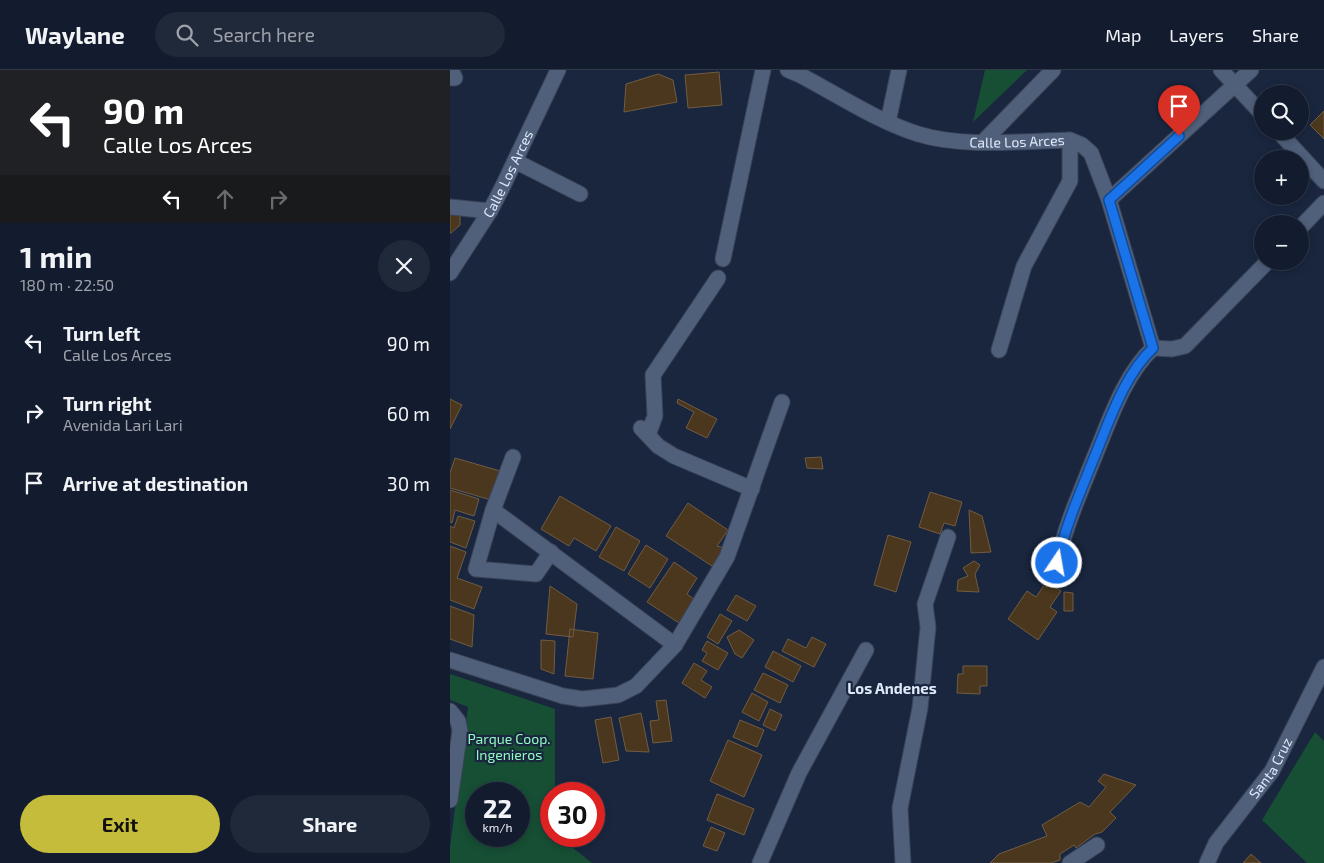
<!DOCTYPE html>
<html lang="en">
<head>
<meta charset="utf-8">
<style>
  body { margin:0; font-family:"Exo 2",sans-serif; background:#20293a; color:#f1f3f6; height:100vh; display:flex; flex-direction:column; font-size:19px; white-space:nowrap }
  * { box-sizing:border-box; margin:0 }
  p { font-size:16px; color:#9da1aa }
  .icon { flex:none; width:28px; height:28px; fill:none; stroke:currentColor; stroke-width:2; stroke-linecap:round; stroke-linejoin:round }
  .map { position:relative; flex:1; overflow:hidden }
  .drawer { display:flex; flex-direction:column; background:#131c2e; width:450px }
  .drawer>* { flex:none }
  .top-card { background:#202124; color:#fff; overflow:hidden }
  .fabs { position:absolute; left:804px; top:15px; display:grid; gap:10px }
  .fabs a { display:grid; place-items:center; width:55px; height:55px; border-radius:50%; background:#131c2e; box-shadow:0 2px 8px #0003,0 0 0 1px #323a4a; font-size:25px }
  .speed { position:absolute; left:15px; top:712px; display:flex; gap:10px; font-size:25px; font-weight:700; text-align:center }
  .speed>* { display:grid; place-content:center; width:65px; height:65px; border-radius:50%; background:#131c2e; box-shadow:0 2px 8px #0003,0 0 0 1px #323a4a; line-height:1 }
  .speed small { font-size:12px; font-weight:400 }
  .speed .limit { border:8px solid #d22; background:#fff; color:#111 }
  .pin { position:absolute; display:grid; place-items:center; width:42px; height:42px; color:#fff; margin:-51px -21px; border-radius:50% 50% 50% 0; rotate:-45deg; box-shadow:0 0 5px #0007 }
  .pin .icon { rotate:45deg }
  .me { position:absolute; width:55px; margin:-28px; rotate:12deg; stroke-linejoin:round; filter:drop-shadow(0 0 4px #0008) }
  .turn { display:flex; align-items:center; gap:18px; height:105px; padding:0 20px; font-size:22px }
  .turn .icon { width:65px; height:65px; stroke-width:2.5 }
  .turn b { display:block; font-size:35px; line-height:42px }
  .lanes { display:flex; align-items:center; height:48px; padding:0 20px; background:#0003; justify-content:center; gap:25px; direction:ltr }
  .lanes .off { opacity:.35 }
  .round { display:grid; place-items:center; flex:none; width:52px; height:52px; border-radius:26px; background:#20293a }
  .overview { display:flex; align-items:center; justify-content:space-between; height:85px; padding:0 20px }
  h1 { font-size:30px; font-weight:700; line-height:38px }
  .action { display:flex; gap:10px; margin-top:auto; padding:10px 20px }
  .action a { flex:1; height:58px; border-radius:30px; background:#c6bc3c; color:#111; font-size:20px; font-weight:700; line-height:58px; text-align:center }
  .action a+a { background:#20293a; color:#f1f3f6 }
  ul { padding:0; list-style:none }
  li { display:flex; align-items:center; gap:15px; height:70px; padding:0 20px }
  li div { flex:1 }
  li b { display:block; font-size:19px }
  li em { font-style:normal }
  header { display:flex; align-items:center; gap:30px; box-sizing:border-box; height:70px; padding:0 25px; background:#131c2e; border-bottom:1px solid #323a4a }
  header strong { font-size:24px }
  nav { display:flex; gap:28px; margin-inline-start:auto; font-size:18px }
  .search { width:350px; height:45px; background:#20293a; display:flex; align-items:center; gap:12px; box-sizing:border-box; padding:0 18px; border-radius:28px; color:#9da1aa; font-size:19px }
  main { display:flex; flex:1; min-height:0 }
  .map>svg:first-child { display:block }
  .green { fill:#164f34; fill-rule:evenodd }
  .building { fill:#4b371e; stroke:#715c42 }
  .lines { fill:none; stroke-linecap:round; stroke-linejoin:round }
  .minor-casing { stroke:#394357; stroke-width:17 }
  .minor { stroke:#505f7a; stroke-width:15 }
  .route-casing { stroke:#114b97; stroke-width:12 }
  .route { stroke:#1a73e8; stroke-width:9 }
  .labels { text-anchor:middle; stroke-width:4.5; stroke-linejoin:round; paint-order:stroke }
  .street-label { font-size:14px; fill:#e0e9f9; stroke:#19263e }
  .park-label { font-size:14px; fill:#91f8c1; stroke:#19263e }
  .neighbourhood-label { font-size:15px; font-weight:bold; fill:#e0e9f9; stroke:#19263e }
</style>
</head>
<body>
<header>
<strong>Waylane</strong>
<div class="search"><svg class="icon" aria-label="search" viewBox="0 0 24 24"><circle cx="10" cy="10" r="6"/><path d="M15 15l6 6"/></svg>Search here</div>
<nav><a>Map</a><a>Layers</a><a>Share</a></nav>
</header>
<main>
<section class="drawer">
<div class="top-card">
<div class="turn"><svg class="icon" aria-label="left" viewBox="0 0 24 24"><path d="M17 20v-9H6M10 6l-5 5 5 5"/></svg><div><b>90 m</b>Calle Los Arces</div></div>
<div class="lanes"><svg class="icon" aria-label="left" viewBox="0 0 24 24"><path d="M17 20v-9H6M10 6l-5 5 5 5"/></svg><svg class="icon off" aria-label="ahead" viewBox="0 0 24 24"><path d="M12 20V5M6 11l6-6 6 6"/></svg><svg class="icon off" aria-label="right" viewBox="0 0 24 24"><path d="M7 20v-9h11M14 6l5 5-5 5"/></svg></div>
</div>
<div class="overview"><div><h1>1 min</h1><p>180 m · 22:50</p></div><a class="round"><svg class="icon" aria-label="close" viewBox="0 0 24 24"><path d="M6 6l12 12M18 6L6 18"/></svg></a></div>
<ul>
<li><svg class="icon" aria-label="left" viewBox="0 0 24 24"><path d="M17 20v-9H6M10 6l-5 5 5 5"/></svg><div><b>Turn left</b><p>Calle Los Arces</p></div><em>90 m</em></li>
<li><svg class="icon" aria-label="right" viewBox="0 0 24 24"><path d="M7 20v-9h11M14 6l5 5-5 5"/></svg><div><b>Turn right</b><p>Avenida Lari Lari</p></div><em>60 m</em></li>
<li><svg class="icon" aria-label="arrive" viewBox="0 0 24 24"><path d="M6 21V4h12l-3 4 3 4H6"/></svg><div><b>Arrive at destination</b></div><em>30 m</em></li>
</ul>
<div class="action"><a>Exit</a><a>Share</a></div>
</section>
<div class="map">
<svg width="874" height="793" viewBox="0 0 874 793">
  <rect width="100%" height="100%" fill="#19263e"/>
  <path class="green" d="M535 0H577L523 52Z
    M0 604 105 639V724H101V766H108L142 793H0V777L18 637 0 630ZM26 724H69V766H26Z
    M865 662 874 671V793H857L812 750Z"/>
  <path class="building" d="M269 2 272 35 238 38 235 5Z
    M208 4 223 10 227 32 174 42 176 14Z
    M874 41V69L860 55Z
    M0 142H10V155L1 163H0Z
    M0 329 12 335 0 359Z
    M228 329 267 349 257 368 236 358 244 342 227 333Z
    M371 387 373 399 357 398 355 388Z
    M5 388 50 401 41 430 0 418V403Z
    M0 420 29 429 24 446 5 440 2 453 0 452Z
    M480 422 512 432 505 456 494 453 490 464 469 457Z
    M110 426 161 456 146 481 124 468 119 476 91 459Z
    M238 433 278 460 267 476 274 478 262 496 216 466Z
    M519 440 532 446 541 482 521 483Z
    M8 446 25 451 16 478 0 472V456L4 458Z
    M166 457 190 471 174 501 149 487Z
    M438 465 461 472 446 522 424 515Z
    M196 475 218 489 200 518 178 504Z
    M0 476 16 482 7 508 32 517 24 539 0 530Z
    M524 491 530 495 525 504 529 522 507 521 508 510 518 506 513 498Z
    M224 492 247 508 237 524 245 530 229 553 197 532Z
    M597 511 611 521 600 537 607 542 588 570 558 549 577 521 586 527Z
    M100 516 127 534 123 567 96 564Z
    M614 522 623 523V541H614Z
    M286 525 306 536 297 551 277 540Z
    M0 536 24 545 22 577 0 569Z
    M270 544 282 551 268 574 257 567Z
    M120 559 148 563 143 609 115 606Z
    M289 560 304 570 292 588 285 584 277 567Z
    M362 567 376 574 364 597 332 581 338 569 356 578Z
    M91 570 105 571 104 604 91 599Z
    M257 571 278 583 268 600 252 591 257 583 252 580Z
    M323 581 351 596 343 612 315 597Z
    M244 593 257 601 251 610 262 617 255 628 232 613Z
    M513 596H537V616H530V624L507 623 508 604H513Z
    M313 603 338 615 330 633 304 620Z
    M302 623 318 632 309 651 292 642Z
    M216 630 222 671 203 673 200 651 209 650 206 631Z
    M320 639 332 645 325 661 313 655Z
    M191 643 199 682 176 681 169 648Z
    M161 647 169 690 153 693 145 650Z
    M290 650 314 660 307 677 283 667Z
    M278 670 312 685 294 727 260 711Z
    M654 704 686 715 660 742 666 748 652 762 645 764 626 778 624 775 610 784V790L601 793H540L549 784 597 766 592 755 630 732 639 737 656 717 648 711Z
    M267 724 304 739 294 765 257 750Z
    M261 757 275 763 267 781 253 776Z
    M801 784 811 793H793Z"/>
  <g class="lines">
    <defs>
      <g id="minor">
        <path id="s1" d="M338 0 350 5C388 25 427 51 468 64 513 78 573 71 620 70L632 75 641 83 659 130 703 278"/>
        <path d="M771 0 812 44"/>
        <path d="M0 8H5L1 0"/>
        <path d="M438 52 449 0"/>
        <path d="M828 61 874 111"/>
        <path d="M534 71 603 0"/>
        <path d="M65 91 130 124"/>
        <path d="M659 130 801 0"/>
        <path d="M0 137 40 141"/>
        <path d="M850 158 874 133"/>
        <path d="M273 189 313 0"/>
        <path id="s2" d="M0 203 40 141 52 118 108 0"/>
        <path d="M703 278 722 279 735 276 818 191"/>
        <path d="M549 280 574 196 620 111V70"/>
        <path d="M191 358 208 376 224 386 302 419"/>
        <path d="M198 365 205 346 203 305 268 208"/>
        <path d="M63 387 43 440 26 499 86 504 101 482"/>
        <path d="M43 440 225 575"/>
        <path d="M607 493C615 457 630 423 644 388 659 352 674 305 703 278"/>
        <path d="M0 590 113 626 132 629 168 625 186 616 225 575 277 487 332 332"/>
        <path d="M0 641 8 651 10 661 0 730"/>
        <path d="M310 793 349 703 416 580"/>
        <path d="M453 793 450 738 470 638 478 557 475 534 498 467"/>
        <path d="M620 793 647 775"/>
        <path id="s3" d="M757 793 766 773 822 701 874 597"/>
      </g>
    </defs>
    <use href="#minor" class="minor-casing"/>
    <use href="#minor" class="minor"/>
  </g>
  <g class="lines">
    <defs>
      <path id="route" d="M607 493C615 457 630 423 644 388 659 352 674 305 703 278L659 130 729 66"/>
    </defs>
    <use href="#route" class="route-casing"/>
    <use href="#route" class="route"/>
  </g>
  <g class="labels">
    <g class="street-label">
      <text dy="5" stroke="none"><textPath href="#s1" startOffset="245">Calle Los Arces</textPath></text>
      <text dy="5" stroke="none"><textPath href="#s2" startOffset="115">Calle Los Arces</textPath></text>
      <text dy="5" stroke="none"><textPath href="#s3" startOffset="115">Santa Cruz</textPath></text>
    </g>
    <g class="park-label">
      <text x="59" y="674">Parque Coop.<tspan x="59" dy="16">Ingenieros</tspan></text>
    </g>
    <g class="neighbourhood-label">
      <text x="442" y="624">Los Andenes</text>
    </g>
  </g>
</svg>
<div class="fabs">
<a><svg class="icon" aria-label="search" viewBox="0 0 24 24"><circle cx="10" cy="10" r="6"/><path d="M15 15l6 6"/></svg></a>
<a>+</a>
<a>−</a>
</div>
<div class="speed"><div>22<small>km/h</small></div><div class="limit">30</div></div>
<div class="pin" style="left:729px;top:66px;background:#d93025"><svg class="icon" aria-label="arrive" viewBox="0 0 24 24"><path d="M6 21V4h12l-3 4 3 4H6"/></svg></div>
<svg class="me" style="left:607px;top:493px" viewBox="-20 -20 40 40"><circle r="17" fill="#1a73e8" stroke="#fff" stroke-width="3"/><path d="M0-11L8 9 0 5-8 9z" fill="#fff"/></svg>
</div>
</main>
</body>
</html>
